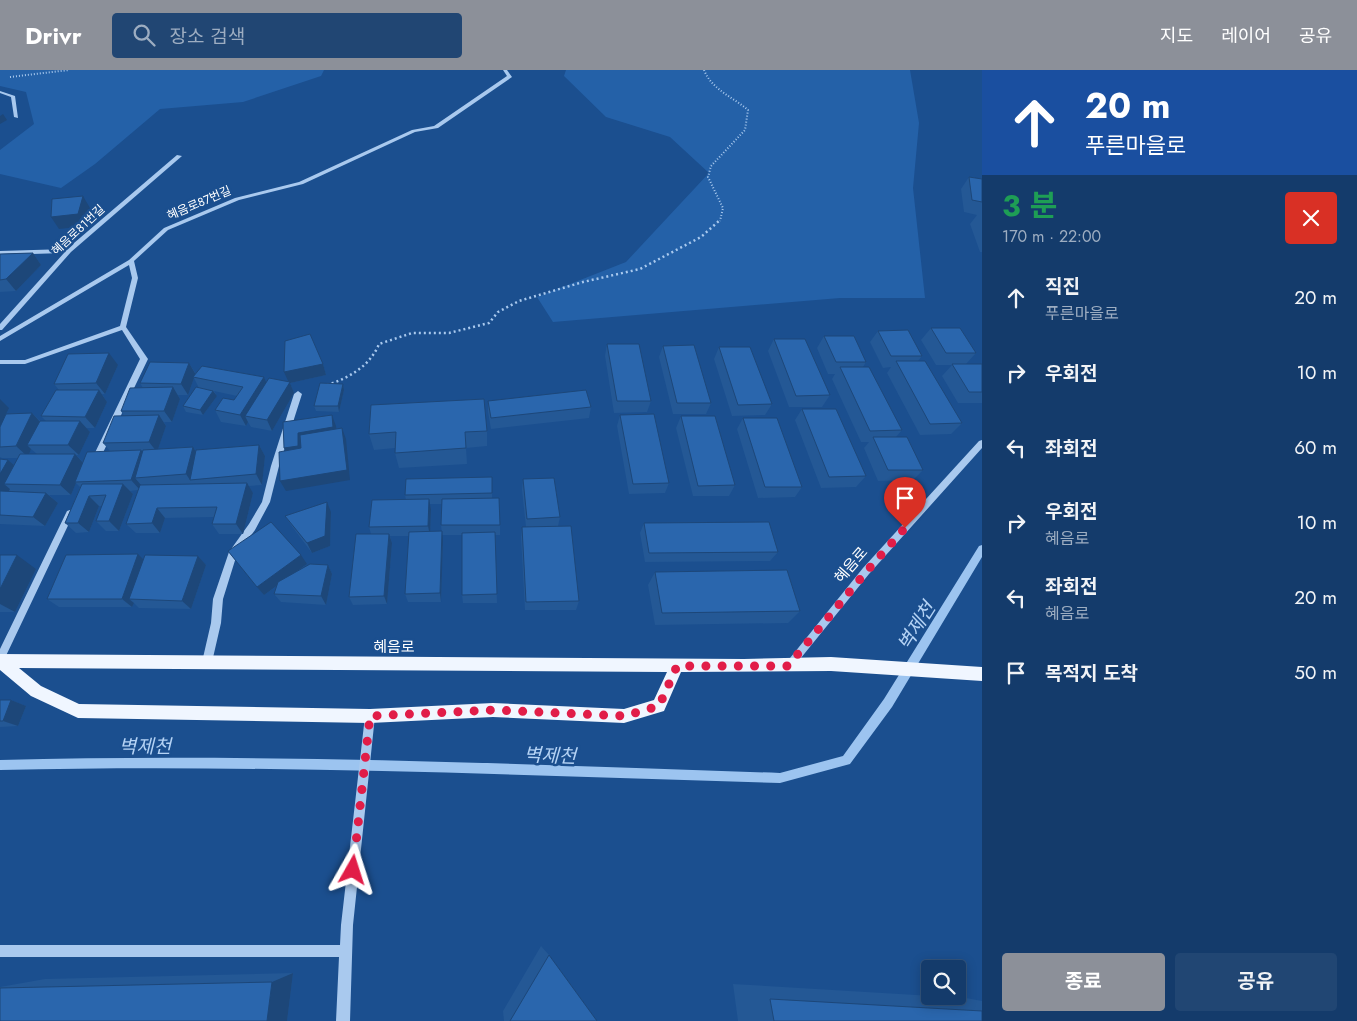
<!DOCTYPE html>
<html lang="ko">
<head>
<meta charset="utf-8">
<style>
  body { margin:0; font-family:Jost,"Noto Sans KR",sans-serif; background:#214673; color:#f1f3f6; height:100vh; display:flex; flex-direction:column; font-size:19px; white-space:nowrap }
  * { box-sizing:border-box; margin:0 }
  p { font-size:16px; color:#9dadc1 }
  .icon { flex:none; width:28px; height:28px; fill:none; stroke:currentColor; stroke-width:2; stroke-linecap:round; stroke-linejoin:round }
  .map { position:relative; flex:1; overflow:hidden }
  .drawer { display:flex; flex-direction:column; background:#143b6b; width:375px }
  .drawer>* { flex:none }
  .top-card { background:#1a4fa0; color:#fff; overflow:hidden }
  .controls { position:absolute; left:921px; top:890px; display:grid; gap:10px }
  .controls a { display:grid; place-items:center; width:45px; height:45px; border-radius:5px; background:#143b6b; box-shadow:0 2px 12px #0003,0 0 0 1px #33557e; font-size:25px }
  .pin { position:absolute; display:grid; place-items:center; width:42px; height:42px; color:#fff; margin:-51px -21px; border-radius:50% 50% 50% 0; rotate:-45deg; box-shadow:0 0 5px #0007 }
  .pin .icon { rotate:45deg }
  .me { position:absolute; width:55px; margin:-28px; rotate:6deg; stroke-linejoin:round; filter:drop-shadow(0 0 4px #0008) }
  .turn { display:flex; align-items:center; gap:18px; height:105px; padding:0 20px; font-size:22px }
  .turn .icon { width:65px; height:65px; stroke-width:2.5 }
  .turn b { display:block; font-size:35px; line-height:42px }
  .round { display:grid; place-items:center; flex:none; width:52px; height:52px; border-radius:5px; background:#214673 }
  .overview { display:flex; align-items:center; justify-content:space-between; height:85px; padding:0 20px }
  h1 { font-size:30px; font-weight:700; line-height:38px; color:#1e9e55 }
  .cta { display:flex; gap:10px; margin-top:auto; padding:10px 20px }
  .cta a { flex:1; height:58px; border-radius:5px; background:#8c9099; color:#fff; font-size:20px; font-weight:700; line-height:58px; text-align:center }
  .cta a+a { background:#214673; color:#f1f3f6 }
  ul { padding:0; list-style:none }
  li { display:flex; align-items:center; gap:15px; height:75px; padding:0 20px }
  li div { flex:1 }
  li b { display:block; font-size:19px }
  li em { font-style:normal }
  header { display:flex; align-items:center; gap:30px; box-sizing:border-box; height:70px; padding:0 25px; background:#8c9099; color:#fff }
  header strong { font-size:24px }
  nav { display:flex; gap:28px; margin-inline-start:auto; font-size:18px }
  .search { width:350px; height:45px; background:#214673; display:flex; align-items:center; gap:12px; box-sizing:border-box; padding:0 18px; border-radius:5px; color:#9dadc1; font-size:19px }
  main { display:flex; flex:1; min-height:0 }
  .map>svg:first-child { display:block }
  .green { fill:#2461a8 }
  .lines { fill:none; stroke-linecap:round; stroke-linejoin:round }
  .stream { fill:#9cc4f0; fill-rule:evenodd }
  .path-far1 { stroke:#a9c9ee; stroke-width:2; stroke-dasharray:1 2; stroke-linecap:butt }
  .path { stroke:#a9c9ee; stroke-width:2.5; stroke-dasharray:2 3; stroke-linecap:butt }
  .minor { fill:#a9c9ee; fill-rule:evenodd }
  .major { fill:#f0f6ff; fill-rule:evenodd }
  .wall { fill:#245895; fill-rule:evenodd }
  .shaded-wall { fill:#1d4779 }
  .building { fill:#2a66ad; stroke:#1d4779 }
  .route { stroke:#e11d48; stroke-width:9; stroke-dasharray:0 16.2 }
  .labels { text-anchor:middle; stroke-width:5; stroke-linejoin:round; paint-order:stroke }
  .far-street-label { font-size:12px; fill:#fff; stroke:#1b4f8f }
  .street-label { font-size:15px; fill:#fff; stroke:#1b4f8f }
  .near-water-label { font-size:19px; font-style:italic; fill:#b5d3f5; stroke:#1b4f8f }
</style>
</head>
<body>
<header>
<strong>Drivr</strong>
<div class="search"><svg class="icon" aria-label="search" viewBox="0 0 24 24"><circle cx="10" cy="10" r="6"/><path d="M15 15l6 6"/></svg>장소 검색</div>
<nav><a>지도</a><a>레이어</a><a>공유</a></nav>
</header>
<main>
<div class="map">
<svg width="982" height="951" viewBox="0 0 982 951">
  <rect width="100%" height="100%" fill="#1b4f8f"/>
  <path class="green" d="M0 0H324L321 6 243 32 160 39 95 94 61 118 0 104V80L34 54 26 22 0 16Z
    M566 0H910L919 53 913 118 925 228H840L553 252 537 227 626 192 709 103 670 67 606 47 564 6Z"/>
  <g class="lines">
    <path class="stream" d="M982 475V487L892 637 850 694 780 713C520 705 260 694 0 700V690C260 683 520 694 780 703L843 686 884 629 979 476Z"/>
    <path class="path-far1" d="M704 0C712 20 733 27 748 40L745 60 711 96 708 107 723 138 720 151
      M10 7 69 0"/>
    <path class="path" d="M327 315C349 308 370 296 379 274L412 263H449L489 253 498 242 519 231 583 212 640 199 701 167 720 150"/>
    <path class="minor" d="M503 0H507L512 7 438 58 415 62 303 114 239 130 168 160 134 191 138 208 126 257 148 289 98 393 95 394 91 391 140 289 122 260 25 294H0V290H25L120 256 132 208 129 195 0 271V266L129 190 164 158 235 128 299 112 412 60 434 56 507 6Z
      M0 21 15 26 18 48 14 47 11 27 0 23Z
      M177 85 182 86 71 182 2 260H0V254L64 183 0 185V181L67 179Z
      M298 321 302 324 279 396 270 432 255 460 237 484 223 529 221 553 212 592 210 595 207 597 204 595 202 592 211 553 213 529 229 482 249 454 262 432 271 396 294 324Z
      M982 370V378L869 504 792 599 789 601 786 599 784 596 786 593 863 498 979 371Z
      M70 440 73 441 74 443 3 592 0 594V579L67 441Z
      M370 641 374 642 375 646 353 855 350 951H336L339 887H0V875H340L341 855 365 646 366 642Z"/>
    <path class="major" d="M0 584 744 589 831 587 982 597V611L831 601 681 602 664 641 624 653 493 647 370 653 78 648 31 626 0 600ZM19 598 667 602 654 630 624 639 493 633 370 639 79 634 41 616Z"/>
  </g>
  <path class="wall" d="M969 107 982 109V182H980L970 154 977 145 964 142 961 119Z
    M33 183 41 195 16 221 0 222V184Z
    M931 258 976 283 966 294H982V333H958L942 306 952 295H936L921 270Z
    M878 261 922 286 918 291 962 353 951 364 920 365 887 303 891 297 883 298 870 272Z
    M824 266 866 292 863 297 902 360 896 367 923 400 913 410 878 411 864 378 869 372H861L832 309 835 304H828L817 278Z
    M774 269 830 325 822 337H789L768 281Z
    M607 274 651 331 647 342 614 343 605 286Z
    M663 276 711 333 706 344H673L659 287Z
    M719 277 772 334 765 345 732 346 714 289Z
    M189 293 196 304 264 307 266 312 288 311 323 294 326 305 290 313 294 323 272 361 251 357 248 352 246 356 221 352 215 340 234 330 237 326 214 321 217 326 203 345 186 342 183 336 199 318 194 308 188 325H178L180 329 172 352H164L166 356 158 379 193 377 196 381 259 375 265 386 262 415 248 416 253 423 243 464H219L212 454 214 447 165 448 160 463H136L126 454 138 420 130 421 133 424 119 461H106L96 451 102 436H99L89 462 76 463 65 453 80 417 76 413 71 425H49L58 433 45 456 0 454V389L8 390 14 395 18 388H2L0 387V357L32 343 40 351H46L41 346 59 320 54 314 118 295 105 324H102L107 332 95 358H86L90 362 79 385H76L83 392 110 381 103 373 124 346 121 341 143 318 140 313ZM31 379 37 384H29Z
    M343 314 344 320 339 342 316 341 314 336Z
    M488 331 591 337 589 348 491 359 488 342Z
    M371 335 487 361V376L466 378 467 394 399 398 395 383V378L374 380 369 364Z
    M802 339 866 406 856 417 821 418 795 350Z
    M620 345 669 413 665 423 629 424 617 356Z
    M681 346 735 415 729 426H693L676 358Z
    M743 348 802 417 795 427 758 428 737 359Z
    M492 407V428L500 455V465H495L497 533H463L462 525V465H442L441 455 442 434H430L431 439 430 462 443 471 441 532H408L405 524 409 466H390L392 473 387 534 353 535 349 527 371 464 369 457 406 430 405 425Z
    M523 409 560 447 558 456 579 531 576 540H525L521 467 522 457H526L522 420Z
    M331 442 330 476 312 483 291 455 285 446Z
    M644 453 778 482 770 491 645 492 640 463Z
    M228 481 307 494 299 500 328 495 332 504 326 535 281 532 274 524 277 516 264 525Z
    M0 485 36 499 15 542H0Z
    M198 486 206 495 191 539 139 538 134 533 132 537H59L47 529 143 490Z
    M655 502 800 541 788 553 655 555 648 515Z
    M0 630H11L26 636 18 656 0 657Z
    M541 876 549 885 597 951H504L503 941Z
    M293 903 287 951H0V917L45 909Z
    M733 914 966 928 982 931V951H738Z"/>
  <path class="shaded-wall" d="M3 44 7 50 0 54V46Z
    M83 126 90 138 86 156 59 159 51 147Z
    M33 183 41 195 16 221 6 209Z
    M109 283 118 295 105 324 96 313Z
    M189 293 196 305 193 307 194 308 188 325 181 314Z
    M323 294 326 305 290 313 294 323 272 361 267 350 289 313 284 302Z
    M264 307 269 319 245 346 248 352 246 356 240 345Z
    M343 314 344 320 339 342 338 336Z
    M173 317 180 329 172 352 164 341Z
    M99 320 107 332 95 358 85 347Z
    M213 321 217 326 203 345 200 340Z
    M0 329 9 338 0 356Z
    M32 343 42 354 27 375 31 379 28 387 16 376Z
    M159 345 166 356 157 382 149 372Z
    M332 345 336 356 337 368 303 387 289 389 284 378 298 363Z
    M80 351 90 362 79 385 68 375Z
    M342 358 346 369 350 410 286 421 280 411Z
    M259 375 265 386 262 415 256 404Z
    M193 377 200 388 190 410 186 404Z
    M141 380 149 391 135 408 141 415 140 420 131 410Z
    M75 384 85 395 75 412 76 413 71 425 60 415Z
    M8 390 20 400 4 414 10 419 4 430 0 427V404Z
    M247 413 253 423 243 464 236 454Z
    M123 414 133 424 119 461 109 451Z
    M46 423 58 433 45 456 33 447Z
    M89 426 99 436 89 462 78 453Z
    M429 429 431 439 430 466 428 456Z
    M327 432 331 442 330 476 312 483 307 473Z
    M157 438 165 448 160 463 152 453Z
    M442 461 443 471 441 532 440 523Z
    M389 464 392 473 387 534 384 526Z
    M138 484 147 493 129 529 134 533 132 537 122 529Z
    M17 485 36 499 15 542 0 534V519Z
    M301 485 307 494 264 525 257 517Z
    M198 486 206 495 191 539 182 531Z
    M328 495 332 504 326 535 321 526Z
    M11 630 26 636 18 656 3 651Z
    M293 903 287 951H267L272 912Z"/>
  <path class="building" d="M969 107 982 109V132L972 130Z
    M83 126 78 144 51 147 52 129Z
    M33 183 6 209 0 210V184Z
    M931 258H960L976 283H946Z
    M908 260 922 286H891L878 261Z
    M310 264 323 294 284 302 285 271Z
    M824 266H854L866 292H836Z
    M774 269H805L830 325 796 326Z
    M607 274H639L651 331H617Z
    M694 275 711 333H677L663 276Z
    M719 277H750L772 334 738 335Z
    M109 283 96 313 54 314 68 284Z
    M896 291H925L962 353 930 354Z
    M150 292 189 293 181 314 140 313Z
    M952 294H982V322H969Z
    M202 296 264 307 240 345 215 340 223 328 234 330 243 317 193 307Z
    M840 297H869L902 360 870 361Z
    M269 308 290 312 267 350 245 346Z
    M320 313 343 314 338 336H314Z
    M173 317 164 341H121L130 318Z
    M196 317 213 321 200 340 183 336Z
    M56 320H99L85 347 41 346Z
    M586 320 591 337 491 348 488 331Z
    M484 329 487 361 465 362 466 378 395 383 396 362 369 364 371 335Z
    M802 339H836L866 406 829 407Z
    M32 343 16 376 0 377V357L6 344Z
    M654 344 669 413 633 414 620 345Z
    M159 345 149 372 103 373 114 346Z
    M332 345 333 357 298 363V376L284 378 283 352Z
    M681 346H715L735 415 698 416Z
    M743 348H777L802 417H765Z
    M40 351H80L68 375H27Z
    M342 358 347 400 280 411 279 382 301 378 300 365Z
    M873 367H907L923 400H888Z
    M259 375 256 404 190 410 196 380Z
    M193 377 186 404 135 408 143 380Z
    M141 380 131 410 75 412 87 382Z
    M20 384H75L60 415 4 414Z
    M0 389 8 390 0 404Z
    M492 407V423L405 425 406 409Z
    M554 408 560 447 527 449 523 409Z
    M247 413 236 454H212L217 437 157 438 152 453 126 454 140 415Z
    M82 414H123L109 451H96L106 425 89 426 78 453H65Z
    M0 421 46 423 33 447 0 445Z
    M499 428 500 455H441L442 429Z
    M429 429 428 456 369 457 372 430Z
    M327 432 325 466 307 473 285 446Z
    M271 452 301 485 257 517 228 481Z
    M769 452 778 482 649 483 644 453Z
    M571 456 579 531 526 532 522 457Z
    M442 461 440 523 405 524 409 462Z
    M495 462 497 524 462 525V463Z
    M356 464H389L384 526 349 527Z
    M138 484 122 529H47L66 485Z
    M0 485H17L0 519Z
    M145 485 198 486 182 531 129 529Z
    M310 494 328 495 321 526 274 524 278 512Z
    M787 500 800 541 662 543 655 502Z
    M0 630H11L3 651H0Z
    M549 885 597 951H510Z
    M272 912 267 951H0V918Z
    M770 929 982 941V951H774Z"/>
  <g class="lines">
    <path class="route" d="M353 800 370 646 493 640 624 646 659 636 677 596H788L866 502 905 458"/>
  </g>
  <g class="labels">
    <g class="far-street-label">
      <text transform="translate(199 133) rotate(-23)" y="4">혜음로87번길</text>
      <text transform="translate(78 160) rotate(-43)" y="4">혜음로81번길</text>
    </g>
    <g class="street-label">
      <text transform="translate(851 495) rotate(-49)" y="5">혜음로</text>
      <text x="394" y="582">혜음로</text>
    </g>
    <g class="near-water-label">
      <text transform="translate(916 556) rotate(-58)" y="7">벽제천</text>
      <text x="145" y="683">벽제천</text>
      <text transform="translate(550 685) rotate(2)" y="7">벽제천</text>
    </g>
  </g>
</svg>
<div class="controls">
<a><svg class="icon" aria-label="search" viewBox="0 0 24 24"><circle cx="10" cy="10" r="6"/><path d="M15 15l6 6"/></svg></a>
</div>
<div class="pin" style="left:905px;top:458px;background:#d93025"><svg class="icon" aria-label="arrive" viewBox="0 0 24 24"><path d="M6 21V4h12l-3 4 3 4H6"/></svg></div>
<svg class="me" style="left:353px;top:800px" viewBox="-20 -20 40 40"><path d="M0-17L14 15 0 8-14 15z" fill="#e11d48" stroke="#fff" stroke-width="4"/></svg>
</div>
<section class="drawer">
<div class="top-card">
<div class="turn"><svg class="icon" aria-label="ahead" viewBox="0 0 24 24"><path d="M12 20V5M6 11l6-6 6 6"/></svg><div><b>20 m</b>푸른마을로</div></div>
</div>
<div class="overview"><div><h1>3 분</h1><p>170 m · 22:00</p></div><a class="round" style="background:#d93025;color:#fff"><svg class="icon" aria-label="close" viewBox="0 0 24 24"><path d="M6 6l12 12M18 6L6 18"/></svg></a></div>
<ul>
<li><svg class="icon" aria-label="ahead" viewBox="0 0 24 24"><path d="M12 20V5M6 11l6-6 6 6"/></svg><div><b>직진</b><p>푸른마을로</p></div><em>20 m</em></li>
<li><svg class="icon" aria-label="right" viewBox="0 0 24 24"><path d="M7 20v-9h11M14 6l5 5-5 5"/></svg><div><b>우회전</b></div><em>10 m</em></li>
<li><svg class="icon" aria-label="left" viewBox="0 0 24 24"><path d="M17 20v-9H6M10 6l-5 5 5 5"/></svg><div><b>좌회전</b></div><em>60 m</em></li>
<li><svg class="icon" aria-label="right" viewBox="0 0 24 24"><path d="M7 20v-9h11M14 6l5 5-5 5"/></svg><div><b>우회전</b><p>혜음로</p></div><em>10 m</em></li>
<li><svg class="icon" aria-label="left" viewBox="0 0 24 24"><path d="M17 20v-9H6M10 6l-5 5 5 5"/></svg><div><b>좌회전</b><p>혜음로</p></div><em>20 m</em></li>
<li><svg class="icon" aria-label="arrive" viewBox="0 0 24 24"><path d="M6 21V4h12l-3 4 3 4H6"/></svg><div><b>목적지 도착</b></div><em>50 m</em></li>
</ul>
<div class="cta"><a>종료</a><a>공유</a></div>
</section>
</main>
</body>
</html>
